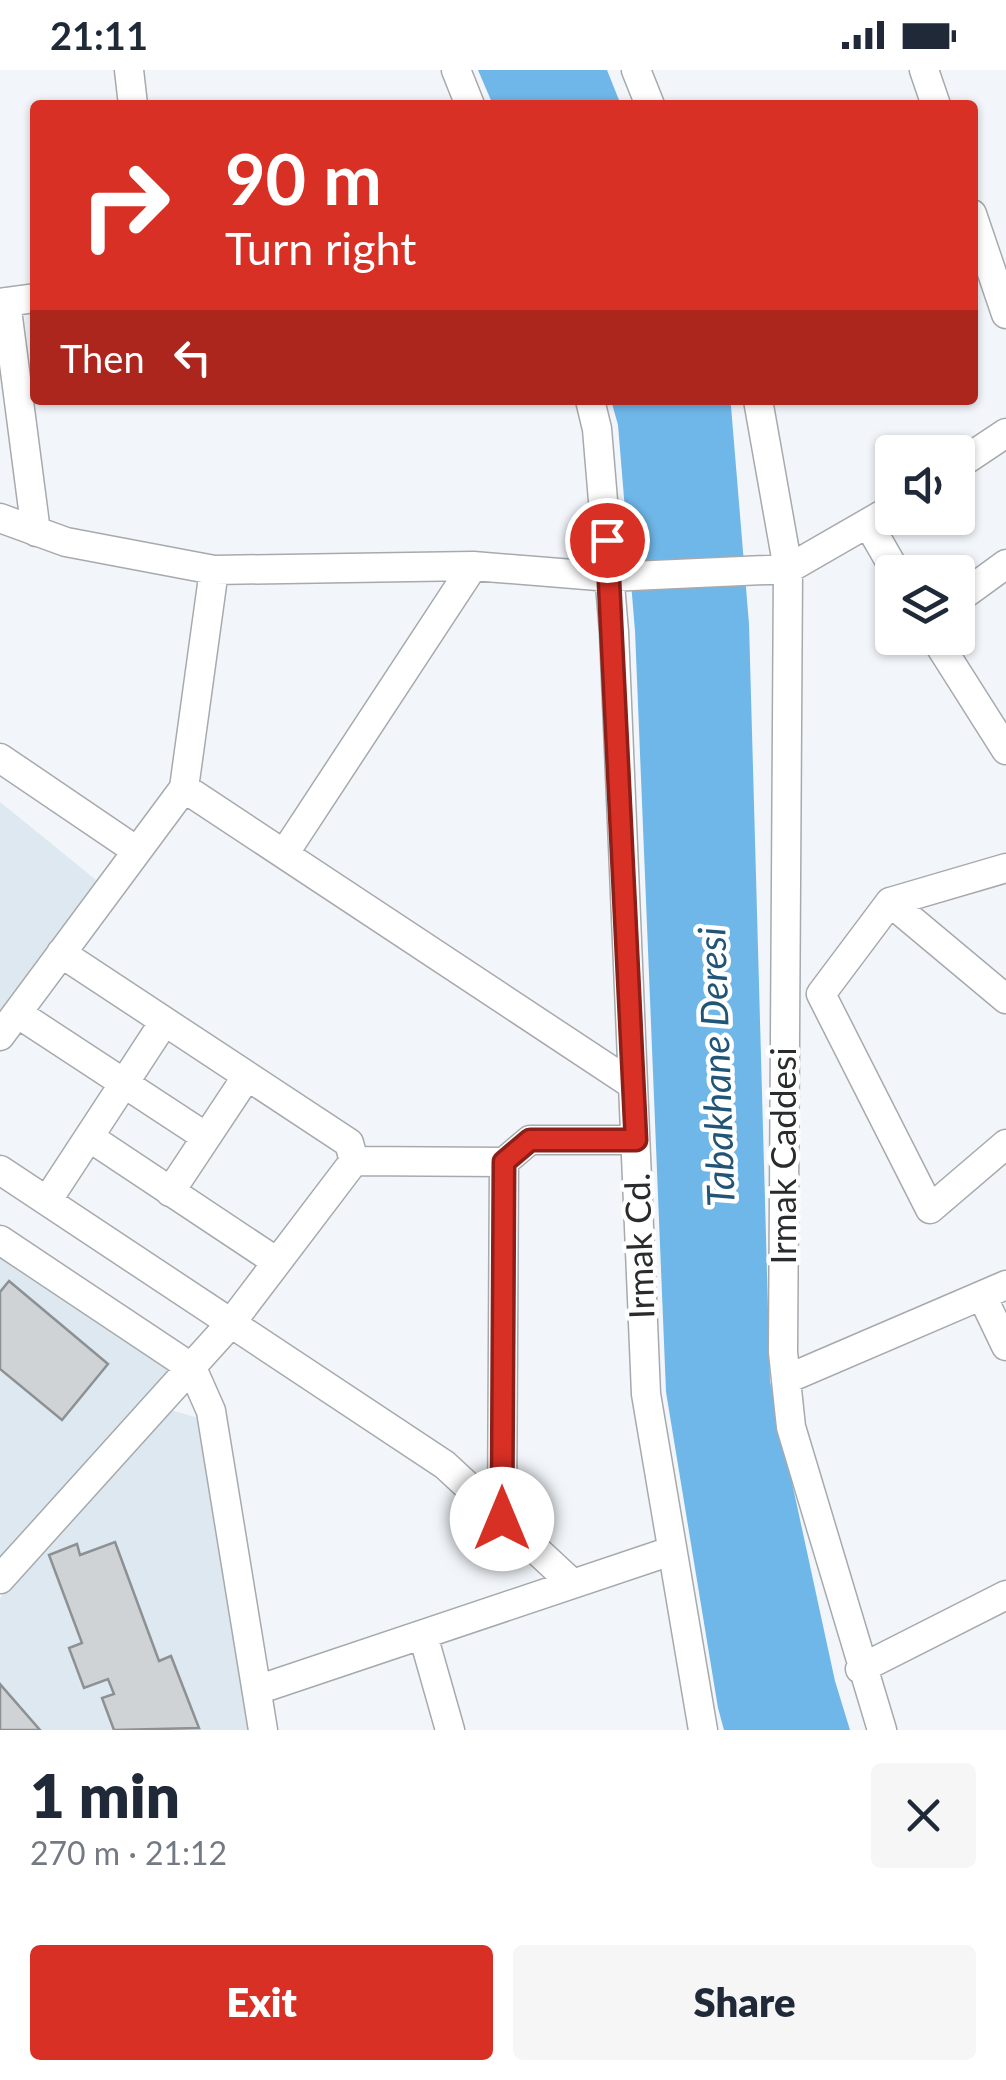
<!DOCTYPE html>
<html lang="en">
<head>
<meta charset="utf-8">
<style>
  body { margin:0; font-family:Lato,sans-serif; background:#f6f6f7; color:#1f2937; height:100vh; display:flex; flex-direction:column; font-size:38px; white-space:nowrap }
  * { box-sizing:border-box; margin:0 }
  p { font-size:32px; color:#747a83 }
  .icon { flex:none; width:55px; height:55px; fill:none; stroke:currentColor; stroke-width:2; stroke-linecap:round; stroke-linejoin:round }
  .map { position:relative; height:1660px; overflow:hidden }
  .panel { display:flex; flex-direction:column; background:#fff; flex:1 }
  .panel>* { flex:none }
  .top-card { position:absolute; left:30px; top:30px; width:948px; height:305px; border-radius:10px; box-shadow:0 2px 8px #0004; background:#d93025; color:#fff; overflow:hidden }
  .controls { position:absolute; left:875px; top:365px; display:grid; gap:20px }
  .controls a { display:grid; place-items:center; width:100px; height:100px; border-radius:10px; background:#fff; box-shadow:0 2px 8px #0004; font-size:50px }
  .pin { position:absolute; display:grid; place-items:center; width:85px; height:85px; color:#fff; margin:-42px; border:5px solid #fff; border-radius:50%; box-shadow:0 2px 10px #0007 }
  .me { position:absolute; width:110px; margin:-55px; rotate:0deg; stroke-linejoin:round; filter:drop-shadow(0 0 8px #0008) }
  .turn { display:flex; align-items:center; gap:35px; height:210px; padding:0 30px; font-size:45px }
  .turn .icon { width:130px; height:130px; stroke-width:2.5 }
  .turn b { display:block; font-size:70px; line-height:85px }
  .then { display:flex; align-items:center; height:95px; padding:0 30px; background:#0003; gap:20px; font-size:38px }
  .round { display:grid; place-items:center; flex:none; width:105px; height:105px; border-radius:10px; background:#f6f6f7 }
  .head { display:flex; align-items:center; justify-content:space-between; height:170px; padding:0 30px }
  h1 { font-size:60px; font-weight:800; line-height:75px }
  .button { display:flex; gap:20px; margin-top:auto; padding:20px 30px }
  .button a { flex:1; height:115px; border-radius:10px; background:#d93025; color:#fff; font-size:40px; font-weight:800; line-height:115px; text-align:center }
  .button a+a { background:#f6f6f7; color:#1f2937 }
  .status { display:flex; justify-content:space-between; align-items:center; height:70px; padding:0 50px; background:#fff; direction:ltr }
  .status svg { height:28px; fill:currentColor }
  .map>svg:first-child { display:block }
  .built { fill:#dde8f0 }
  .water { fill:#70b7e9 }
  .building { fill:#cfd3d6; stroke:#8d9194; stroke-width:2.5 }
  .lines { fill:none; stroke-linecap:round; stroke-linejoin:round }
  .minor-casing { stroke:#a6aaad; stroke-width:31 }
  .minor { stroke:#fff; stroke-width:28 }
  .route-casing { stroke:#8d1f18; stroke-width:25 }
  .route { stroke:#d93025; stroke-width:18 }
  .labels { text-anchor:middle; stroke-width:9; stroke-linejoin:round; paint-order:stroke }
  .street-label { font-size:35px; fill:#292b2c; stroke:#fff }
  .water-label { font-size:38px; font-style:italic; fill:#205577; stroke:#fff }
</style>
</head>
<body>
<div class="status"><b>21:11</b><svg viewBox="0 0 49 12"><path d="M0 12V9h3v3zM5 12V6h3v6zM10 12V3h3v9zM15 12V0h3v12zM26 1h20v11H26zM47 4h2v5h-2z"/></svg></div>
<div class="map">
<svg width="1006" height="1660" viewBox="0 0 1006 1660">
  <rect width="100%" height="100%" fill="#f2f6fa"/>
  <path class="built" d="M0 732 106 818 0 951Z
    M0 1189 172 1303 0 1491Z
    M171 1340 202 1349 252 1660H0V1528Z"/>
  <path class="water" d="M478 0H607L621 35H493Z
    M611 330H729L731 336 749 554 770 1311 835 1611 850 1660H724L718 1638 666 1322 635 561 618 355Z"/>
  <path class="building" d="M9 1211 108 1294 62 1350 0 1299V1222Z
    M115 1472 159 1591 171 1586 199 1658 114 1660 102 1628 114 1624 108 1609 84 1618 69 1578 82 1573 49 1485 77 1474 80 1485Z
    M0 1614 40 1660H0Z"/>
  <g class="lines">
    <defs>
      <path id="minor" d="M129 0 133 35
        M456 0 470 35
        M636 0 650 35
        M924 0 936 35
        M972 144 1006 244
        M6 232 36 462
        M0 233 35 228
        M590 330 597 359 614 562 646 1324 703 1660
        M758 330 788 499 783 1282 791 1357 882 1660
        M958 395 1006 363
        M0 448 66 472 214 500 473 496 610 507 788 499 892 439
        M869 455 896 502
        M958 529 1006 494
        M935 568 1006 680
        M0 688 137 781
        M184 718 633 1015
        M284 784 473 496
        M1006 798 890 832 821 924 930 1139 1006 1074
        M890 832 1006 929
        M61 883 349 1073 354 1091
        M17 943 206 1067
        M0 966 184 718 214 500
        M89 1067 277 1192
        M354 1091 504 1092 530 1070H635
        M0 1100 445 1395 573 1514
        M170 1122 247 1006
        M47 1131 164 952
        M0 1170 192 1298 211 1341 263 1660
        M983 1228 1006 1276
        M787 1309 1006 1215
        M502 1449 504 1092
        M0 1509 231 1253 354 1091
        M423 1565 450 1660
        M860 1599 1006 1525
        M260 1619 671 1481"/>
    </defs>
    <use href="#minor" class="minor-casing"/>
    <use href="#minor" class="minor"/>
  </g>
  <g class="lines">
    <defs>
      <path id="route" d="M502 1449 504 1092 530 1070H636L607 470"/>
    </defs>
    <use href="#route" class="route-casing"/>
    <use href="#route" class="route"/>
  </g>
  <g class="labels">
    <g class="street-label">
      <text transform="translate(784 1086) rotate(-90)" y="12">Irmak Caddesi</text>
      <text transform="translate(640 1176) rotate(-92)" y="12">Irmak Cd.</text>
    </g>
    <g class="water-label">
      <text transform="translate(717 997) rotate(-92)" y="13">Tabakhane Deresi</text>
    </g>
  </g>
</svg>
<div class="controls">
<a><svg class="icon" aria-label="sound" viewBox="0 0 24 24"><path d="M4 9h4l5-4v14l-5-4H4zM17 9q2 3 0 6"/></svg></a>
<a><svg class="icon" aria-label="layers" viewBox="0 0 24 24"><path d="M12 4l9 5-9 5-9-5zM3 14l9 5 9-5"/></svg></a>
</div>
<div class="pin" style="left:607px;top:470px;background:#d93025"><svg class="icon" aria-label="arrive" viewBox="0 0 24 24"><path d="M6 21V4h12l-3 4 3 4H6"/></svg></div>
<svg class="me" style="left:502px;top:1449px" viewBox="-20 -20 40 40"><circle r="19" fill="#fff"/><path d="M0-13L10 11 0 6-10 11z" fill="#d93025"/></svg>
<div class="top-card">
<div class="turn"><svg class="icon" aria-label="right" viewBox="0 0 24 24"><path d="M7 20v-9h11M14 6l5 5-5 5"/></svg><div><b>90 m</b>Turn right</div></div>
<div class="then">Then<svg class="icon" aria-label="left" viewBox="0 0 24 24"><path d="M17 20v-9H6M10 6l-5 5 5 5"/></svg></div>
</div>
</div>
<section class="panel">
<div class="head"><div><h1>1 min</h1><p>270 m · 21:12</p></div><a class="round"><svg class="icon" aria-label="close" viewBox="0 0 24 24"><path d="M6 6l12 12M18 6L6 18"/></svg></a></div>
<div class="button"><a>Exit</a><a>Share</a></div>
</section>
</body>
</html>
